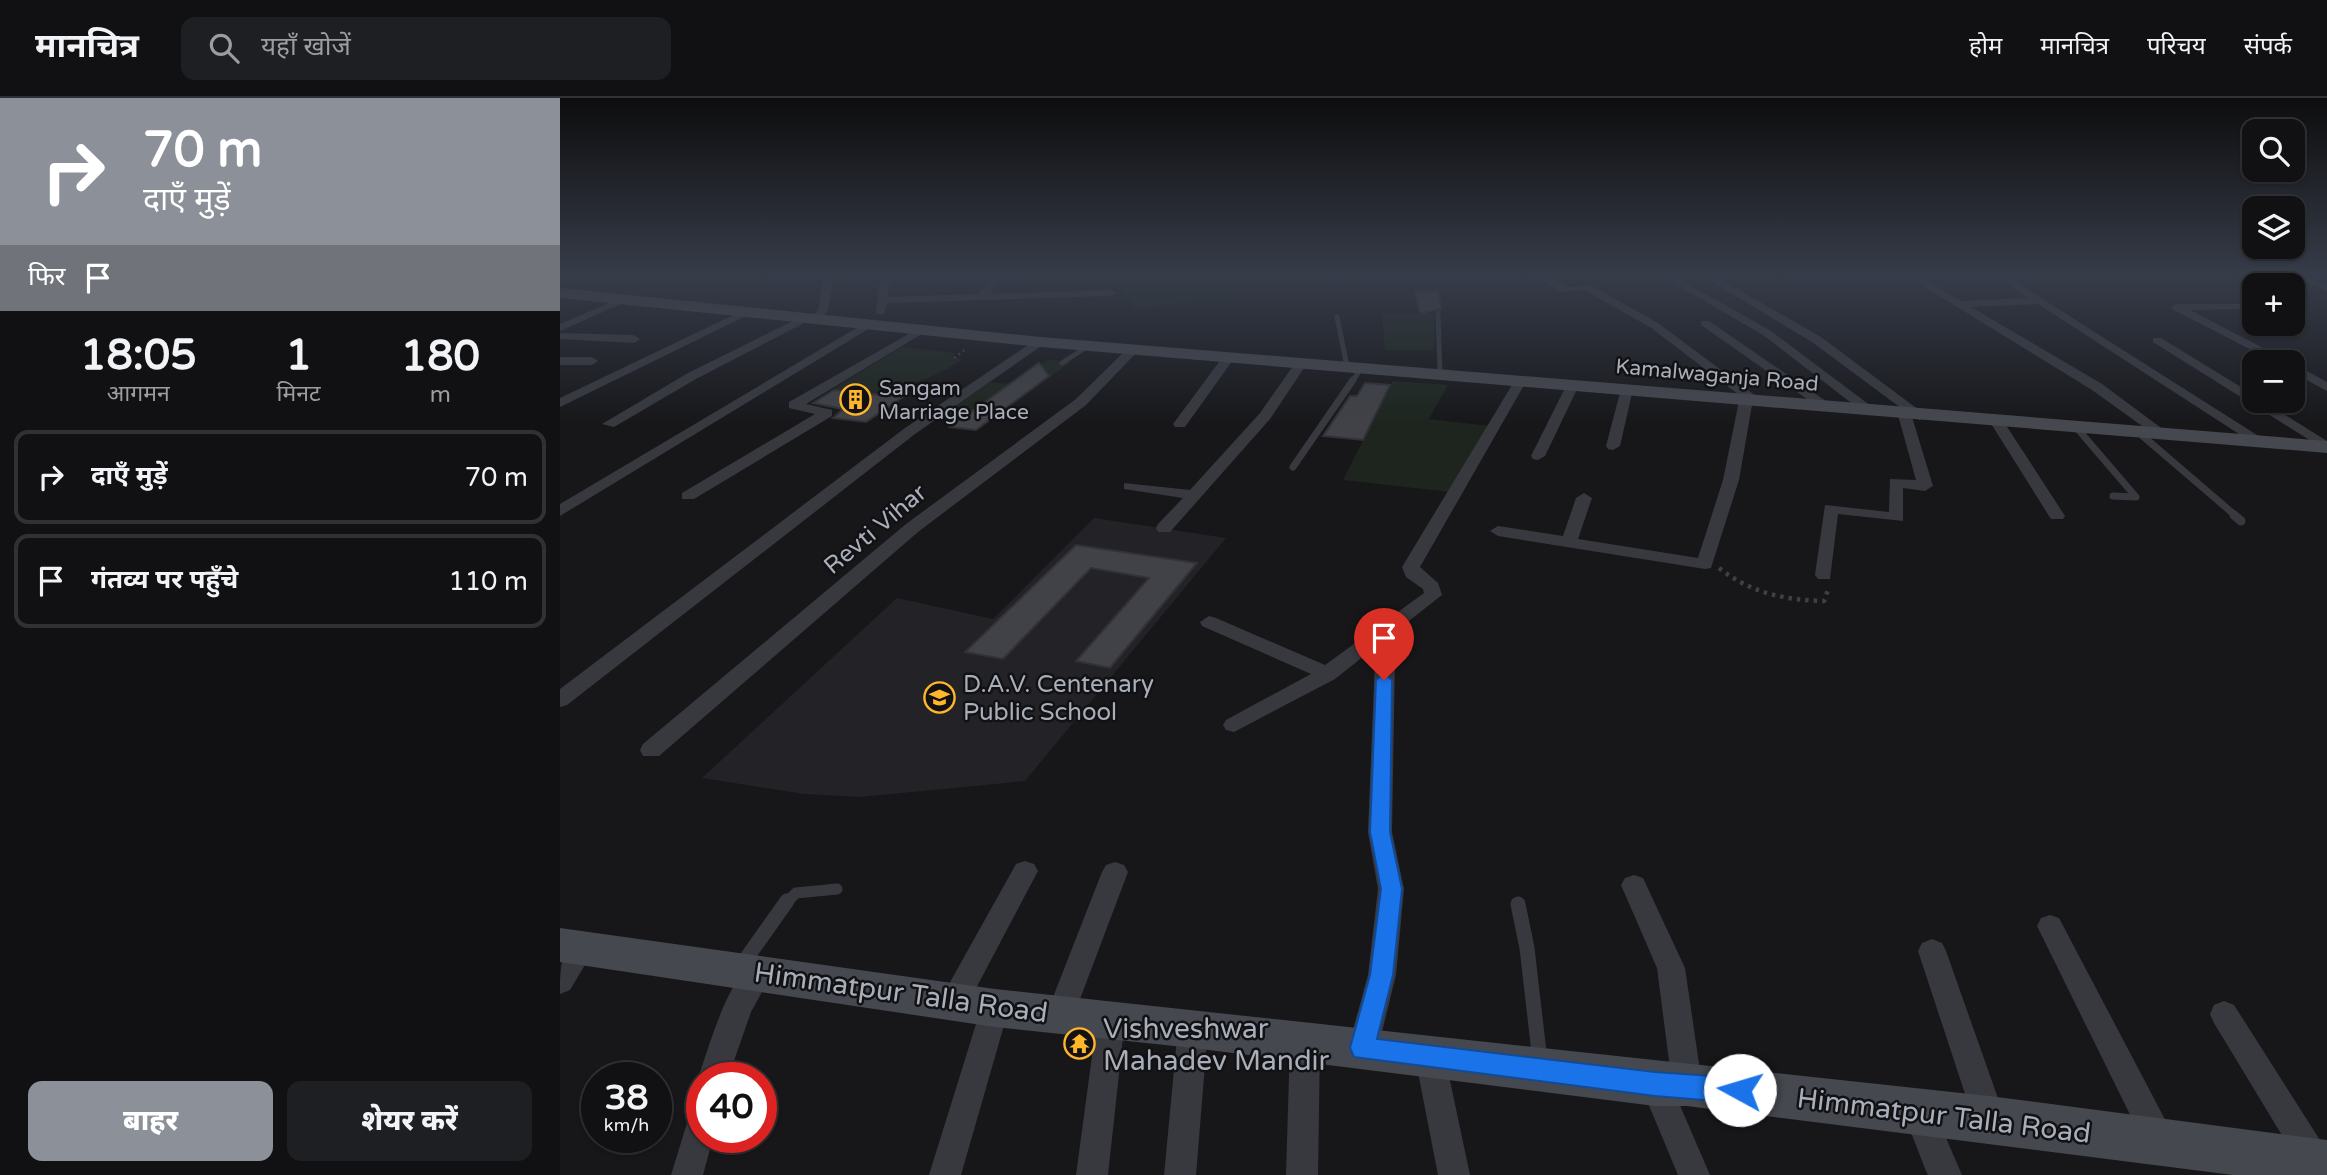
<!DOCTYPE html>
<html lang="hi">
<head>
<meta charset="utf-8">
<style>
  body { margin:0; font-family:"Varela Round","Noto Sans Devanagari",sans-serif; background:#1e1f22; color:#f1f3f6; height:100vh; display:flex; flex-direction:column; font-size:26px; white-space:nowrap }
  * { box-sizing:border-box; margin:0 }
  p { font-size:23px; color:#9c9da0 }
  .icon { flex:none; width:38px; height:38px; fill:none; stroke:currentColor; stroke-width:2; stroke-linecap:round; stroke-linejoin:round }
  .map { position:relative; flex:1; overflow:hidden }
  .details { display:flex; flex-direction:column; background:#111114; width:560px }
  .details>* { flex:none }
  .banner { background:#8c9099; color:#fff; overflow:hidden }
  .fabs { position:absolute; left:1682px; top:21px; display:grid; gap:14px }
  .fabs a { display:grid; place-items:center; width:63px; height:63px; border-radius:14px; background:#111114; box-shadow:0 2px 5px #0004,0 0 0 2px #303134; font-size:35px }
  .speed { position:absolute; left:21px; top:964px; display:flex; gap:14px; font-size:35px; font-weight:700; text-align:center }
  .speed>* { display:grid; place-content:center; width:91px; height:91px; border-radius:50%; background:#111114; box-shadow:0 2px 5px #0004,0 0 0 2px #303134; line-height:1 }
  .speed small { font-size:18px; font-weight:400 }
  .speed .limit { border:10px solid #d22; background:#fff; color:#111 }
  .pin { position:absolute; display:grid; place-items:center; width:60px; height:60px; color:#fff; margin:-72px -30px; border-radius:50% 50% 50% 0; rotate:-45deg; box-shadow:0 0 7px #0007 }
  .pin .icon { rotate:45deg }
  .me { position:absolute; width:77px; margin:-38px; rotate:276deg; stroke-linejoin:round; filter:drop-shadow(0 0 5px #0008) }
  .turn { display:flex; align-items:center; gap:24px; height:147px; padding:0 28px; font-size:32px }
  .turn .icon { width:91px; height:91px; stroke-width:2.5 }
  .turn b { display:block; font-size:49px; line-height:60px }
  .then { display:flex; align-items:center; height:66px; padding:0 28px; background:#0003; gap:14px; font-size:26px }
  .eta { display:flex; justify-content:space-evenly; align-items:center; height:119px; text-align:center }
  .eta b { font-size:42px; font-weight:800; line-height:49px }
  .cta { display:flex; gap:14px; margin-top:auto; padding:14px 28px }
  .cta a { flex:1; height:80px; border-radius:14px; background:#8c9099; color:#fff; font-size:28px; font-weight:800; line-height:80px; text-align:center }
  .cta a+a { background:#1e1f22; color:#f1f3f6 }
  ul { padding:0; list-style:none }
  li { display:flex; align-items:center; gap:21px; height:94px; margin:0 14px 10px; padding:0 14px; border:4px solid #303134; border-radius:14px }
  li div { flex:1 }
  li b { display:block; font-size:26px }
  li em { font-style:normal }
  header { display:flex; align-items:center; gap:42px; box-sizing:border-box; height:98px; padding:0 35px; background:#111114; border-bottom:2px solid #303134 }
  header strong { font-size:33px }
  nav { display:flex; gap:38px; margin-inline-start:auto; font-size:24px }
  .search { width:490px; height:63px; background:#1e1f22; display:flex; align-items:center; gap:18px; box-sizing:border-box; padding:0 24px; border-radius:14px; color:#9c9da0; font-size:26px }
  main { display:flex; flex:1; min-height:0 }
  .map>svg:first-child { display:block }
  .built { fill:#232327 }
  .green { fill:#1d251e }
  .building { fill:#414247; stroke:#313136; stroke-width:2 }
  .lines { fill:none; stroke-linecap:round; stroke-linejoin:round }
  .path-far1 { stroke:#3e4046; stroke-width:2.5; stroke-dasharray:2 3.5; stroke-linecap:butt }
  .path { stroke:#3e4046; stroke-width:4.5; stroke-dasharray:3.5 5; stroke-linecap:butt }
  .lane-far4 { stroke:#38393f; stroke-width:5 }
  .lane-far3 { stroke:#38393f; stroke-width:7 }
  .lane-far2 { stroke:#38393f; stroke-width:9 }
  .lane-far1 { stroke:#38393f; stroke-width:11 }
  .lane { stroke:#38393f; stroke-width:15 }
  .street { fill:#38393f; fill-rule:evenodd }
  .secondary { fill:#46484f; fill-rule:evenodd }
  .route { fill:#1a73e8; stroke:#114b97; stroke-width:2 }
  .labels { text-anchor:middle; stroke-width:5; stroke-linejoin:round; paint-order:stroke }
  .far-street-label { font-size:21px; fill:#a9aebb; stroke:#121215 }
  .far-poi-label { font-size:21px; fill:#a9aebb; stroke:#121215; text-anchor:start }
  .street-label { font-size:24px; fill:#a9aebb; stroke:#121215 }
  .poi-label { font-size:24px; fill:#a9aebb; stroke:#121215; text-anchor:start }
  .near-street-label { font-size:28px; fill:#a9aebb; stroke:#121215 }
  .near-poi-label { font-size:28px; fill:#a9aebb; stroke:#121215; text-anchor:start }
</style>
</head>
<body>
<header>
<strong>मानचित्र</strong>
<div class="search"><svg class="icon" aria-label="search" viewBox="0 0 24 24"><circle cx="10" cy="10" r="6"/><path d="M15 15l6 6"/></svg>यहाँ खोजें</div>
<nav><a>होम</a><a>मानचित्र</a><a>परिचय</a><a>संपर्क</a></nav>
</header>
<main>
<section class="details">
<div class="banner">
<div class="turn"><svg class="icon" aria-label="right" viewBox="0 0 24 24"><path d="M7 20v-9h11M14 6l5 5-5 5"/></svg><div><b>70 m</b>दाएँ मुड़ें</div></div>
<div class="then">फिर<svg class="icon" aria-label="arrive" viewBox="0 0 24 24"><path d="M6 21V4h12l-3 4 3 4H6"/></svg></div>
</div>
<div class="eta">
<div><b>18:05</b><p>आगमन</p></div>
<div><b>1</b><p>मिनट</p></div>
<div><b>180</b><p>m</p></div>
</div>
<ul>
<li><svg class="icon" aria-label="right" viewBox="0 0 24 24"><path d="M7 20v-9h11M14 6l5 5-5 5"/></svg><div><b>दाएँ मुड़ें</b></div><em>70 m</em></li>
<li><svg class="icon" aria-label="arrive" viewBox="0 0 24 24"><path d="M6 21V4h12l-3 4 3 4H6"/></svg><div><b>गंतव्य पर पहुँचे</b></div><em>110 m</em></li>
</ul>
<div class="cta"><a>बाहर</a><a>शेयर करें</a></div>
</section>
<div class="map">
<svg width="1767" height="1077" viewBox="0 0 1767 1077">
  <rect width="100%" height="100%" fill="#17171a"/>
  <path class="built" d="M534 420 666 440 465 683 300 699 244 696 142 680 337 500 433 521Z"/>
  <path class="green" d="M554 177H798L801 179 575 212Z
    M822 215H874V252H825Z
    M342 249 396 255 391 259 403 261C380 276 365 283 340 288 335 290 331 296 326 297 312 301 286 293 271 292Z
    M488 262 511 264 474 290 448 287 396 325 374 322 430 284 450 286Z
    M833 283 888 287 869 321 930 328 890 394 783 382Z"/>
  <path class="building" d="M878 193 881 211 860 215 855 194Z
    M479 265 489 278 416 332 390 329Z
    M805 285 830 287 803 342 763 338 790 298H797Z
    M274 292 343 299 306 324 273 320 283 311 253 305Z
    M516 447 637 465 550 570 516 563 589 480 531 470 443 561 405 554Z"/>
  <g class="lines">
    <path class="path-far1" d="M394 260 406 251"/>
    <path class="path" d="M1159 470C1191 495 1224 502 1264 503L1269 489"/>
    <path class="lane-far4" d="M878 215 880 275
      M777 219 787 268
      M502 265 528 248
      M792 284 802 269"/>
    <path class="lane-far3" d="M1516 329 1576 399 1553 398
      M1578 334 1676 418
      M733 369 793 282"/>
    <path class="lane-far2" d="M1674 417 1681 423"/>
    <path class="lane-far1" d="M226 805 236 795 277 791"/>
    <path class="lane" d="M958 806 967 850 980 963
      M183 865 227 803"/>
    <path class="street" d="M264 177H274L268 212 259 224 250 222 136 281 54 329 42 326 128 275 241 219 250 221 258 212Z
      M329 177H339L329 188 328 199 419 196 432 177H442L430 196 551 192 556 195 551 198 327 205 324 216H316L319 187Z
      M973 177H985L1007 189 1030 187 1098 225 1204 304 1197 308 1192 307 1179 382 1151 470 1145 471 938 438 930 433 938 428 1003 438 1016 400 1024 395 1032 400 1018 441 1138 460 1163 382 1179 303 1183 300 1090 229 1024 192 1001 194Z
      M1100 177H1112L1211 233 1319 314 1307 317 1203 237Z
      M1141 177H1153L1261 239 1367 318 1360 322 1352 319 1373 388 1365 393 1343 390V423L1278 416 1270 481H1258L1255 477 1265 407 1329 414 1330 381 1356 382 1338 317 1345 313 1252 244Z
      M1345 177H1357L1401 203 1468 200 1434 177H1445L1708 344 1706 347H1696L1478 206 1411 209 1542 286 1608 335 1596 338 1532 292Z
      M1727 177H1740L1767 186V193Z
      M61 200 70 202 0 233V226Z
      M1616 206H1683L1684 208 1679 211 1630 212 1730 264H1715L1612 211 1611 209Z
      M186 211 190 212V216L0 309V300Z
      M1141 223H1149L1276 310 1264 313 1141 227Z
      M305 225 315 227 0 418V406Z
      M361 229 367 232 365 234 246 306 272 312V318L134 401H122V395L255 316 229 310V304Z
      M0 235 74 237 80 241 74 245 0 241Z
      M1593 240H1601L1694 297V303H1703L1767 343V353L1593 244Z
      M477 241 487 244 355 336 7 607 0 609V591L345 330Z
      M569 249 579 252 526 307 358 434 99 658H83L80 652 83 646 346 426 516 301Z
      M665 256 675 259 625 329H615L613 326Z
      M0 259H32L38 263 32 267H0Z
      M738 261 748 264 710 321 610 434H598L596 430 598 426 623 400 564 391V385L630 392 700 315Z
      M1732 265 1767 284V293L1732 274Z
      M961 278 967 282 860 469 878 485 882 497 822 544 835 560 832 734 844 791 836 877 818 950 813 960 803 964 793 960 788 950 808 877 818 791 808 734 815 561 809 554 775 581 674 634 666 632 663 627 666 622 751 576 642 528 640 524 649 518 656 520 765 567 864 495 863 491 846 479 842 469 955 282Z
      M1008 284 1019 287 985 358 978 362 973 361 971 358Z
      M1067 287 1073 291 1060 348 1053 352 1048 351 1046 348 1061 291Z
      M1437 320 1442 321 1505 418 1503 421H1491L1489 418 1430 324Z
      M465 763 474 766 478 773 404 913 394 917 384 913 380 904 384 895 456 766Z
      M555 764 564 767 568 774 514 917 510 926 500 930 490 926 486 917 542 774 546 767Z
      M1074 777 1083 780 1125 870 1142 986 1138 997 1127 1001 1116 997 1112 986 1097 870 1061 787 1065 780Z
      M1490 817 1499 820 1609 1029 1614 1040 1609 1051 1598 1056 1587 1051 1477 828 1481 820Z
      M21 838 31 842 35 850 10 892 0 896C0 873 0 847 21 838Z
      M1372 841 1382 845 1386 853 1445 1020 1440 1031 1429 1036 1418 1031 1413 1020 1358 853 1362 845Z
      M199 862 209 865 213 874 191 914 168 980H142V989L138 980C149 950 169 873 199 862Z
      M435 897 445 901 449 910 401 1077H369L421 910 425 901Z
      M1664 903 1674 907 1765 1050V1072L1755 1077 1743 1072 1654 925 1650 916 1654 907Z
      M551 908 561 912 565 921 548 1077H516L537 921 541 912Z
      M633 916 643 920 648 930 636 1077H604L618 930 623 920Z
      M745 931 755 935 760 945 758 1077H726L730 945 735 935Z
      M870 945 881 949 885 959 910 1077H878L855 959 859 949Z
      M1095 971 1106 975 1150 1077H1118L1080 986 1084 975Z
      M1359 998 1370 1003 1402 1077H1368L1366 1073 1343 1014 1348 1003Z
      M142 1007V1040H153L143 1077H111L131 1012Z"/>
    <path class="secondary" d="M0 190 481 239 1767 343V355L481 249 0 200Z
      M0 830 435 891 1429 998 1767 1042V1077H1673L1127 1008H1095L633 950 435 929 0 864Z"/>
  </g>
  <linearGradient id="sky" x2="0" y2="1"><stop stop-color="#0d0d0e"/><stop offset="0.54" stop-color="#363c49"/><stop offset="1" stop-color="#363c49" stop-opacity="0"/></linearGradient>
  <rect width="1767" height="327" fill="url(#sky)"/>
  <path class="route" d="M824 576 832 582 830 734 842 791 833 877 817 941 1095 974 1180 980 1189 984 1193 992 1189 1001 1180 1005 1095 998 794 959 790 950 810 877 821 791 810 734 816 582Z"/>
  <defs>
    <symbol id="building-ring" viewBox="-11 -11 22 22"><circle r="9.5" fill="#121215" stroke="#ffb62a" stroke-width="1.5"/><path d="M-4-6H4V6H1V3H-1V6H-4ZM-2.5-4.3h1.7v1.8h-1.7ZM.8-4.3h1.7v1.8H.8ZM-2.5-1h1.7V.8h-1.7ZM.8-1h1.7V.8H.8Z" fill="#ffb62a"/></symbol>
    <symbol id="school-ring" viewBox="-11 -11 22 22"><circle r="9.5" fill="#121215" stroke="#ffb62a" stroke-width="1.5"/><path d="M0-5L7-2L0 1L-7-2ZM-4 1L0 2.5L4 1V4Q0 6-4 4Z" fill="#ffb62a"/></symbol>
    <symbol id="temple-ring" viewBox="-11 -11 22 22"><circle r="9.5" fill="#121215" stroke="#ffb62a" stroke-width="1.5"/><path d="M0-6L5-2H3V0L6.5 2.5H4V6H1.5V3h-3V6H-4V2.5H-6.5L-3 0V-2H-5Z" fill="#ffb62a"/></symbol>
  </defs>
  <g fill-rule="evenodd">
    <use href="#building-ring" x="278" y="284" width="35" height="35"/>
    <use href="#school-ring" x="362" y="582" width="35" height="35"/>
    <use href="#temple-ring" x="502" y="928" width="35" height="35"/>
  </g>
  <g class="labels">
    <g class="far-street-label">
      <text transform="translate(1157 277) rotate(5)" y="7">Kamalwaganja Road</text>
    </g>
    <g class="far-poi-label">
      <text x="319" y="297">Sangam<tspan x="319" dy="24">Marriage Place</tspan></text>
    </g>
    <g class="street-label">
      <text transform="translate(315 431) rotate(-40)" y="8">Revti Vihar</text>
    </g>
    <g class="poi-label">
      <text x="403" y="594">D.A.V. Centenary<tspan x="403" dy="28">Public School</tspan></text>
    </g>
    <g class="near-street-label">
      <text transform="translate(341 894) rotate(8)" y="10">Himmatpur Talla Road</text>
      <text transform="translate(1384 1017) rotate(7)" y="10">Himmatpur Talla Road</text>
    </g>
    <g class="near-poi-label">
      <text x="543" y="940">Vishveshwar<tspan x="543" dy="32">Mahadev Mandir</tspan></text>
    </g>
  </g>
</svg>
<div class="fabs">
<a><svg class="icon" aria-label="search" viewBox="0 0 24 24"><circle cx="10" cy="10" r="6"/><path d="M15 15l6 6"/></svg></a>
<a><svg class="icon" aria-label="layers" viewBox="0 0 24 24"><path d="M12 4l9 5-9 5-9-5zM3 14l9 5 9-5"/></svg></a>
<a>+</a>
<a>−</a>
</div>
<div class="speed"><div>38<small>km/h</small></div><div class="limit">40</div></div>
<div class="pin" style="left:824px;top:582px;background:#d93025"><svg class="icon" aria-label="arrive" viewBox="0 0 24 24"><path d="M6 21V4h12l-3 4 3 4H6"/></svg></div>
<svg class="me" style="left:1180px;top:992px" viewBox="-20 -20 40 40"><circle r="19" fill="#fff"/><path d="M0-13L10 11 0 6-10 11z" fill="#1a73e8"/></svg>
</div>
</main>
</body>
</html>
